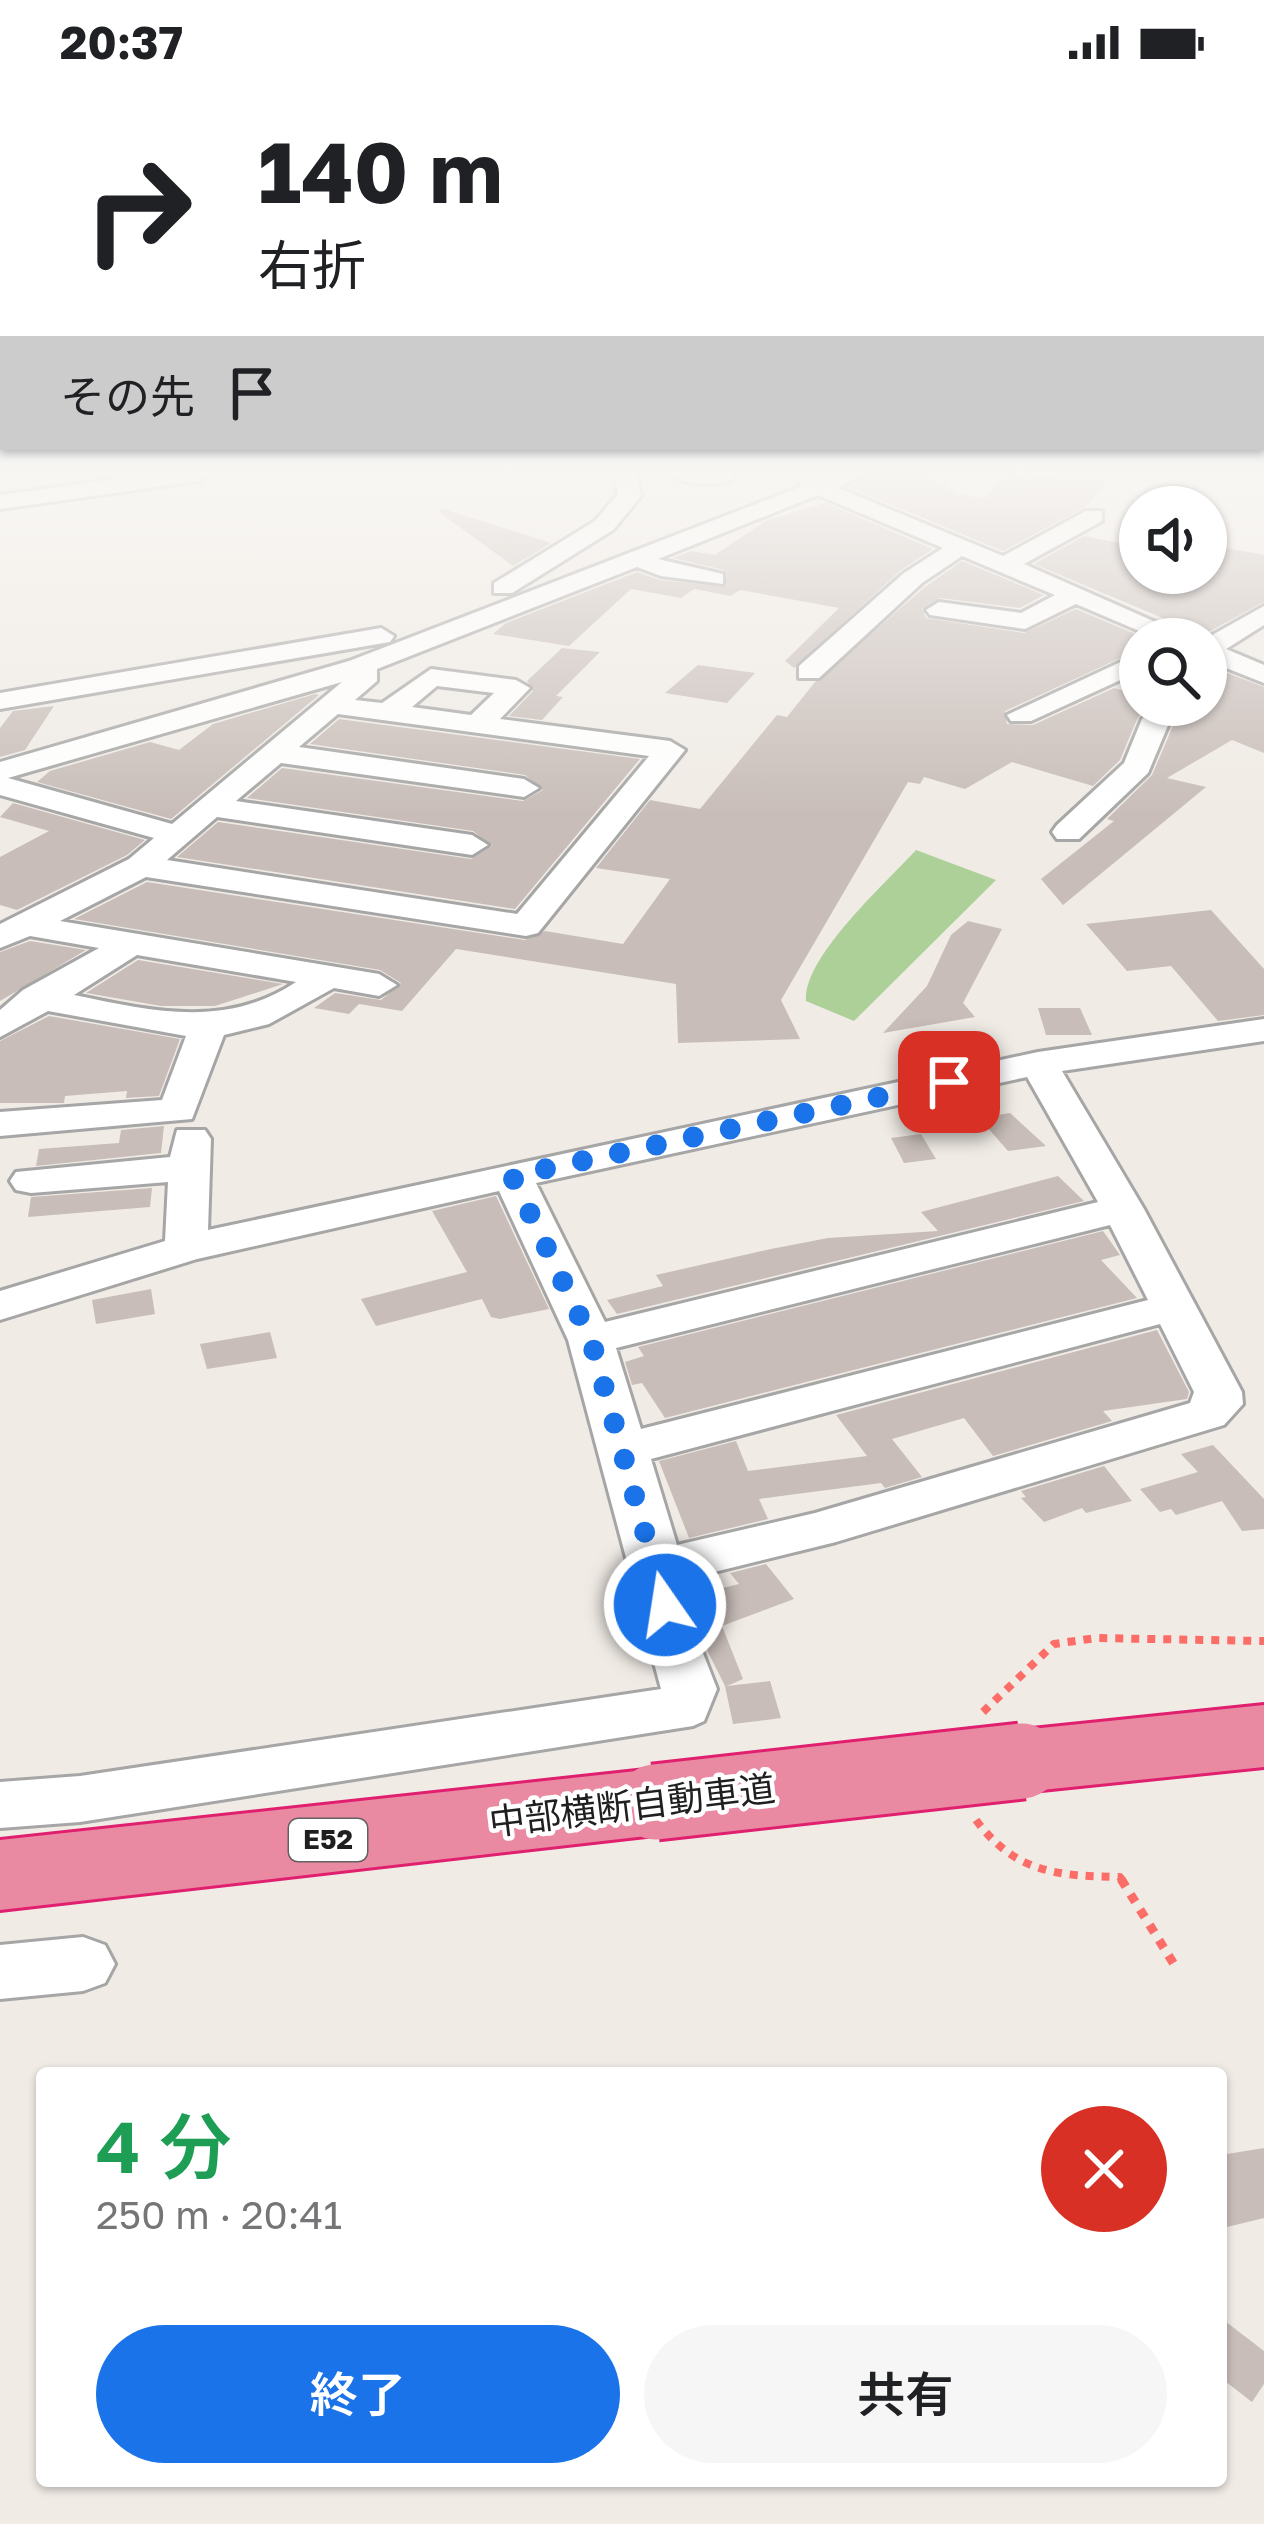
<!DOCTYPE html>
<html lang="ja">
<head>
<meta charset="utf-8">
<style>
  body { margin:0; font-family:"Golos Text","Noto Sans JP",sans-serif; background:#f6f6f6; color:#202124; height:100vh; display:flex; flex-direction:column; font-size:45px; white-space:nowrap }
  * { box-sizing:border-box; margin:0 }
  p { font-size:39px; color:#757577 }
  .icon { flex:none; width:66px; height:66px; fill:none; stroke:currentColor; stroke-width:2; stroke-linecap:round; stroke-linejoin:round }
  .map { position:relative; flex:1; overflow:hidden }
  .side { position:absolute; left:36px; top:1983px; width:1191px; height:420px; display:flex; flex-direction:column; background:#fff; border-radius:12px; box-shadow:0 3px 9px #0004 }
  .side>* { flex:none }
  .banner { position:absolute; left:0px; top:0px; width:1266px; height:366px; box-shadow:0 3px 9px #0004; background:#fff; color:#202124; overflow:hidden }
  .fabs { position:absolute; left:1119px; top:402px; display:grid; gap:24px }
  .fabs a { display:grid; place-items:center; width:108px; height:108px; border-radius:50%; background:#fff; box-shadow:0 3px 9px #0004; font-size:60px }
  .pin { position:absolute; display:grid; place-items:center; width:102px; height:102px; color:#fff; margin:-51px; border-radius:24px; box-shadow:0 6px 18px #0006 }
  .me { position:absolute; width:132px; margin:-66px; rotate:347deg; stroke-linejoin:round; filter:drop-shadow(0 0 9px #0008) }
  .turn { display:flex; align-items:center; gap:42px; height:252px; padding:0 60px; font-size:54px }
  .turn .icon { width:156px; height:156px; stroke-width:2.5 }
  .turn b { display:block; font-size:84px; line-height:102px }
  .then { display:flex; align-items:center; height:114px; padding:0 60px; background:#0003; gap:24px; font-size:45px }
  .round { display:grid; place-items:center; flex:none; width:126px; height:126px; border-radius:63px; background:#f6f6f6 }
  .head { display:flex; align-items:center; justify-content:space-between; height:204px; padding:0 60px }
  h1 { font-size:72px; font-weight:600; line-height:90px; color:#1e9e55 }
  .primary-button { display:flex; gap:24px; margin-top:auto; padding:24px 60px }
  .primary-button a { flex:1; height:138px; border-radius:72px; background:#1a73e8; color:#fff; font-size:48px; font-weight:600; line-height:138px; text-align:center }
  .primary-button a+a { background:#f6f6f6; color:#202124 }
  .status { display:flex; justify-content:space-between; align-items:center; height:84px; padding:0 60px; background:#fff; direction:ltr }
  .status svg { height:33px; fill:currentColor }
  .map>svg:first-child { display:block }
  .forest { fill:#add098 }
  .building { fill:#c8bdb8 }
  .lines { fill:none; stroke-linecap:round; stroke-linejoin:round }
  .minor-casing { stroke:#a6a6a6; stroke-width:6 }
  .highway-casing { stroke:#e0206f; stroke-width:6 }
  .path-far1 { stroke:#fd6d68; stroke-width:8; stroke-dasharray:8 8; stroke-linecap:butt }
  .path { stroke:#fd6d68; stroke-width:9; stroke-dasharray:9 9; stroke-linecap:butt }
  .minor { fill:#fff; fill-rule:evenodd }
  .highway { fill:#e98aa2; fill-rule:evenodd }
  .highway-bridge-casing { stroke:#e0206f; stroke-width:81; stroke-linecap:butt }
  .highway-bridge { stroke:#e98aa2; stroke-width:75 }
  .route { stroke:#1a73e8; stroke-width:21; stroke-dasharray:0 37.8 }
  .labels { text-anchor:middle; stroke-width:9; stroke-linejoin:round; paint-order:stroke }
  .shield { fill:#fff; stroke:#626262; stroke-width:3 }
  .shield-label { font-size:27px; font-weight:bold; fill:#1f1f1f }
  .near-street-label { font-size:36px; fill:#1f1f1f; stroke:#fff }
</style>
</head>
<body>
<div class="status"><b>20:37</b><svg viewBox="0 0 49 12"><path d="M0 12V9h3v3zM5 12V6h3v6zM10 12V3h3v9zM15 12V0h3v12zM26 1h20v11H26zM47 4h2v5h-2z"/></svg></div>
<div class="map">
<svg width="1264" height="2440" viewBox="0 0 1264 2440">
  <rect width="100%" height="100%" fill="#f0ebe5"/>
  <path class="forest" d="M916 766 996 796 854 937 806 917C803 873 886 799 916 766Z"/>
  <path class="building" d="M868 390H931L957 410 985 414 1007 390 1108 396 1087 422 1003 467 848 403Z
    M826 419 933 465 901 486 794 584 785 577 839 524 740 506 731 512 694 505 681 514 631 505 569 562 493 550 506 539 637 488 660 496 726 503 724 486 673 474 691 467 715 471 767 436Z
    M441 424 551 459 513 482 439 428Z
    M1084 452 1140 463V489H1206V473L1220 463 1264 471V518L1203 551 1034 480Z
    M962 477 1044 511 1020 524 940 514 922 525 926 534 1024 549 1076 525 1140 552V565L1005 627 1007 640 1033 641 1114 604 1140 611V621H1150L1138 633 1120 676 1093 702 1012 678 965 705 924 693 920 700 908 698 781 916 800 955 678 959 676 900 456 865 402 927 359 920 349 930 314 924 335 909 381 916 401 899 380 886 74 835 147 798 525 856 545 847 623 860 670 795 596 784 650 716 700 725 777 631 787 633 815 598 925 503Z
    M562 564 600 568 556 612 563 613 542 636 509 632 533 607 527 597Z
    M698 581 755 589 727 619 665 609Z
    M1206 581 1264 603V669L1232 656 1167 694 1206 703 1063 821 1041 795 1114 737 1107 735 1152 691 1173 642 1192 621H1206Z
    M315 610 319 611 171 735 37 698 50 687 150 658 179 666 213 640Z
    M54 622 25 666 0 673V644L13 627Z
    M339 635 640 675 515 825 177 773 218 738 471 775 492 762 473 747 247 714 282 684 523 717 543 706 525 691 310 660Z
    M13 719 145 756 127 771 17 826 0 821V773L49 747 0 733Z
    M1211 826 1264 885V931L1218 937 1171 882 1127 887 1086 840Z
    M968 837 1002 845 963 919 975 933 883 949 927 902 951 851Z
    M30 857 86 866 0 917V868Z
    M138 876 283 900 215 922H161L86 909Z
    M1038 924H1080L1092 951H1046Z
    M49 932 180 955 159 1012 126 1014 127 1007 65 1012 64 1019H0V957Z
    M1010 1029 1046 1062 1008 1067 979 1034Z
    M164 1042 161 1069 36 1082 39 1065 119 1059 121 1046Z
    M921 1050 936 1075 904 1079 891 1054Z
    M1058 1092 1084 1117 617 1230 607 1216 663 1202 656 1191 771 1165 828 1154 938 1147 921 1128Z
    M152 1104 150 1123 28 1133 31 1113Z
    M496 1112 549 1225 500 1235 491 1233 482 1215 376 1242 361 1215 467 1188 432 1127Z
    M1103 1147 1120 1171 1101 1176 1137 1214 665 1334 642 1299 632 1301 625 1278 644 1272 638 1263Z
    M151 1205 155 1230 96 1240 92 1216Z
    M1157 1246 1189 1308 1187 1315 1103 1327 1112 1337 993 1372 964 1334 892 1355 922 1393 885 1404 881 1399 759 1415 768 1435 689 1454 659 1377 736 1357 748 1387 867 1372 836 1331Z
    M270 1248 277 1274 207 1285 200 1260Z
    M1213 1361 1264 1415V1445L1242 1447 1222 1417 1176 1431 1171 1425 1160 1428 1140 1405 1198 1388 1181 1370Z
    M1104 1382 1132 1417 1086 1429 1082 1424 1044 1438 1021 1414 1026 1413 1021 1407Z
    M766 1480 794 1515 722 1542 743 1595 727 1602 770 1597 781 1634 733 1640 725 1602 703 1558 694 1511 739 1500 730 1489Z
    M1264 2064V2134L1227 2143 1221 2129V2071Z
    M1221 2234 1264 2267V2300L1252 2318 1221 2294Z"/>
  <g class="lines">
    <defs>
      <path id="minor" d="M149 390H210L199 397 0 425V411Z
        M614 390H636L641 412 613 446 512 509H494V499L595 437 618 410Z
        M669 390H732L734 393C720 404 684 401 669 390Z
        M832 390H864L838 404 1003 472 1086 427H1102V437L1024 480 1194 555H1158L1076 520 1025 545 930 531 926 526 939 518 1021 529 1055 511 962 472 922 499 819 594H799V582L904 489 943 464 818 411 658 475 723 490V500L661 492 637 483 377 585V597L355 616 382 619 431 585 516 596 530 604 500 635 670 657 685 666 538 849 526 852 146 793 60 837 379 890 397 901 379 912 334 904 269 940 224 951 192 1035 0 1052V1028L162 1016 186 952 48 927 0 953V926L23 906 99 864 30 852 0 864V840L129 775 154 754 0 711V678L349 577 800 403V394ZM342 598 172 740 8 694ZM437 602 494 609 471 631 412 623ZM338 630 649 672 517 830 167 776 217 733 472 771 488 761 472 751 236 717 281 679 524 713 539 704 524 695 299 663ZM137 871 296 898C226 945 152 927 74 911Z
        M1264 522V541L1226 565 1264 581V599L1206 576 1205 555Z
        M381 544 394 552 390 558 0 625V609Z
        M1140 569V587L1031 637H1011L1007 631Z
        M1156 621H1188L1169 639 1148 689 1079 755H1057L1052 748 1057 741 1124 679 1142 635Z
        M1264 935V957L1062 987 1144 1125 1242 1308 1243 1320 1224 1341 836 1458 686 1495 699 1559 717 1605 704 1637 693 1642 80 1738 0 1744V1698L80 1692 661 1605 568 1256 499 1107 197 1175 0 1236V1207L165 1157 168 1098 31 1109 16 1106 10 1097 16 1088 170 1073 177 1046H205L211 1055 208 1146 1038 968ZM1027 993 1098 1118 605 1238 536 1099ZM1110 1141 1148 1216 641 1345 616 1264ZM1160 1240 1194 1308 1190 1319 815 1429 677 1461 651 1375Z
        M83 1853 105 1861 115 1880 105 1899 83 1907 0 1915V1861Z"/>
      <path id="highway" d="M1264 1621V1683L1022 1708 993 1699 982 1677 993 1655 1022 1646Z
        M655 1685 684 1695 696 1718 684 1741 655 1751 0 1826V1756Z"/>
    </defs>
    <use href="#minor" class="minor-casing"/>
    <use href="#highway" class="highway-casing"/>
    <path class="path-far1" d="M983 1628 1054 1560 1096 1554 1264 1557
      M976 1736C1015 1789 1058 1792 1120 1793L1123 1798"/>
    <path class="path" d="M1121 1795 1177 1885"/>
    <use href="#minor" class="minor"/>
    <use href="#highway" class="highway"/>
    <defs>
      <path id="highway-bridge" d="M655 1718 1022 1677"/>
    </defs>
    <use href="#highway-bridge" class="highway-bridge-casing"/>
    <use href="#highway-bridge" class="highway-bridge"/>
  </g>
  <linearGradient id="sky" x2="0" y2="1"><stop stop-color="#8dc1e4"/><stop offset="0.53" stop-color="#f8f6f3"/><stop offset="1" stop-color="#f8f6f3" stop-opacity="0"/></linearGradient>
  <rect width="1264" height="732" fill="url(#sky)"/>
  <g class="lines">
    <path class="route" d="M665 1521 591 1256 512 1092 949 998"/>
  </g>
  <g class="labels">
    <rect class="shield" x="289" y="1735" width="78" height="42" rx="9"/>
    <g class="shield-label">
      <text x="328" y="1765">E52</text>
    </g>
    <g class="near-street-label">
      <text transform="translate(632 1721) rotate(-7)" y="13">中部横断自動車道</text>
    </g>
  </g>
</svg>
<div class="fabs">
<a><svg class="icon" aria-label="sound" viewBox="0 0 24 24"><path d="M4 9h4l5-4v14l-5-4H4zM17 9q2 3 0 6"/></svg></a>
<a><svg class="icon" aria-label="search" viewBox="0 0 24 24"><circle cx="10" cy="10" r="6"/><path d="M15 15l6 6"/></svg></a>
</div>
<div class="pin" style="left:949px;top:998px;background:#d93025"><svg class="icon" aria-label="arrive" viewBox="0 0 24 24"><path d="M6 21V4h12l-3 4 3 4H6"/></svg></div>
<svg class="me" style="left:665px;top:1521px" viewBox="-20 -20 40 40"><circle r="17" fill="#1a73e8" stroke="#fff" stroke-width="3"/><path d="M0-11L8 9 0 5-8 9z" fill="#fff"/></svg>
<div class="banner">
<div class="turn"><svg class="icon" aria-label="right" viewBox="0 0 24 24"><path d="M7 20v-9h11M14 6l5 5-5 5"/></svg><div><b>140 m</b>右折</div></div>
<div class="then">その先<svg class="icon" aria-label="arrive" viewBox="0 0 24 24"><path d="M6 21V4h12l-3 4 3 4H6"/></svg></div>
</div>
<section class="side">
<div class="head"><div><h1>4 分</h1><p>250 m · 20:41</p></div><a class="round" style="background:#d93025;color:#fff"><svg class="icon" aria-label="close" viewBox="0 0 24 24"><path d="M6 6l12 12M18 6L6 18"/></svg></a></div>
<div class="primary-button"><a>終了</a><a>共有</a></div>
</section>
</div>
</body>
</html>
